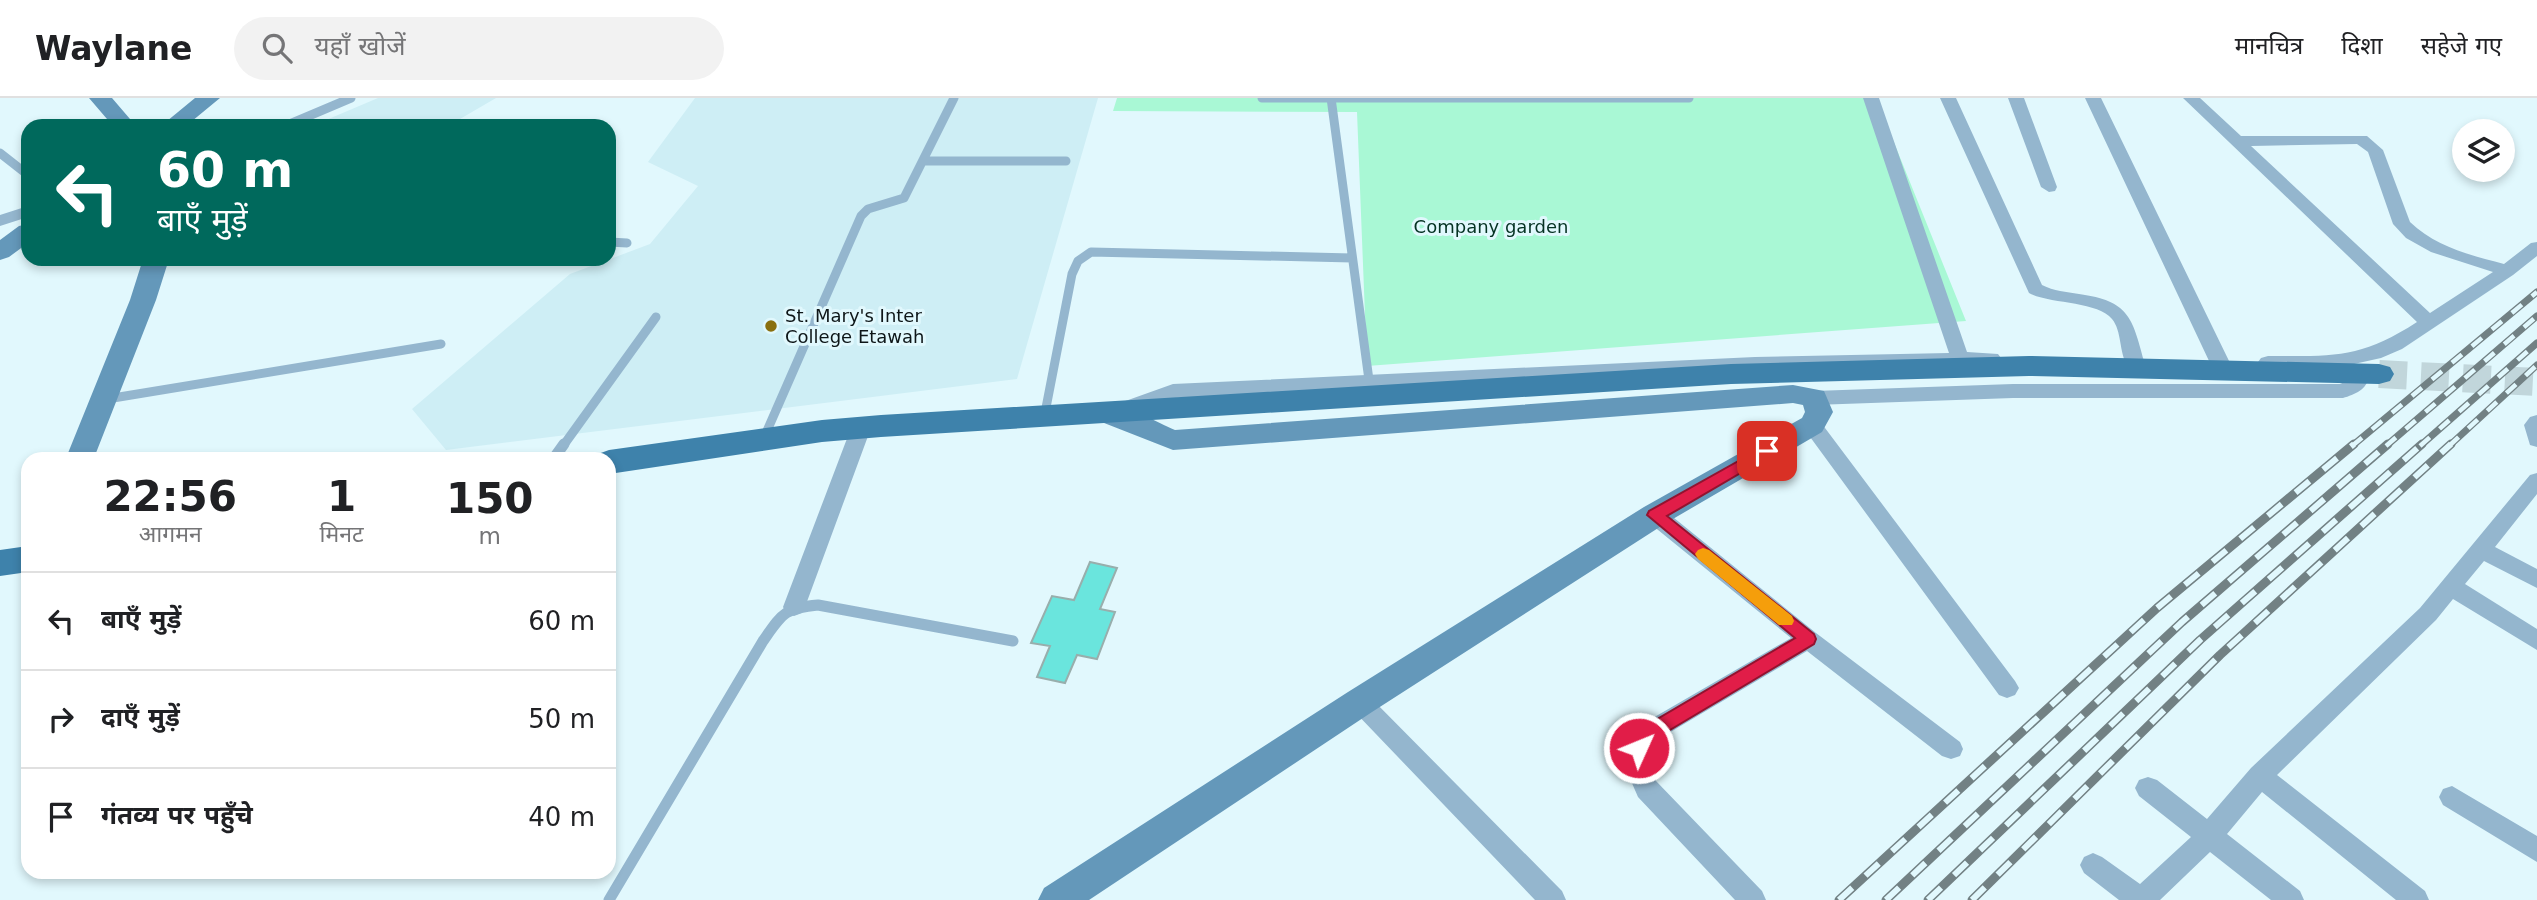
<!DOCTYPE html>
<html lang="hi">
<head>
<meta charset="utf-8">
<style>
  body { margin:0; font-family:"DejaVu Sans","Noto Sans Devanagari",sans-serif; background:#f2f2f2; color:#202124; height:100vh; display:flex; flex-direction:column; font-size:26px; white-space:nowrap }
  * { box-sizing:border-box; margin:0 }
  p { font-size:23px; color:#757577 }
  .icon { flex:none; width:38px; height:38px; fill:none; stroke:currentColor; stroke-width:2; stroke-linecap:round; stroke-linejoin:round }
  .map { position:relative; flex:1; overflow:hidden }
  .sheet { position:absolute; left:21px; top:354px; width:595px; height:427px; display:flex; flex-direction:column; background:#fff; border-radius:21px; box-shadow:0 4px 10px #0003 }
  .sheet>* { flex:none }
  .top-card { position:absolute; left:21px; top:21px; width:595px; height:147px; border-radius:21px; box-shadow:0 4px 10px #0003; background:#00695c; color:#fff; overflow:hidden }
  .tools { position:absolute; left:2452px; top:21px; display:grid; gap:14px }
  .tools a { display:grid; place-items:center; width:63px; height:63px; border-radius:50%; background:#fff; box-shadow:0 4px 10px #0003; font-size:35px }
  .pin { position:absolute; display:grid; place-items:center; width:60px; height:60px; color:#fff; margin:-30px; border-radius:14px; box-shadow:0 4px 10px #0006 }
  .me { position:absolute; width:77px; margin:-38px; rotate:46deg; stroke-linejoin:round; filter:drop-shadow(0 0 5px #0008) }
  .turn { display:flex; align-items:center; gap:24px; height:147px; padding:0 21px; font-size:32px }
  .turn .icon { width:91px; height:91px; stroke-width:2.5 }
  .turn b { display:block; font-size:49px; line-height:60px }
  .eta { display:flex; justify-content:space-evenly; align-items:center; height:119px; text-align:center }
  .eta b { font-size:42px; font-weight:800; line-height:49px }
  ul { padding:0; list-style:none }
  li { display:flex; align-items:center; gap:21px; height:98px; padding:0 21px; border-top:2px solid #e0e0e0 }
  li div { flex:1 }
  li b { display:block; font-size:26px }
  li em { font-style:normal }
  header { display:flex; align-items:center; gap:42px; box-sizing:border-box; height:98px; padding:0 35px; background:#fff; border-bottom:2px solid #e0e0e0 }
  header strong { font-size:33px }
  nav { display:flex; gap:38px; margin-inline-start:auto; font-size:24px }
  .search { width:490px; height:63px; background:#f2f2f2; display:flex; align-items:center; gap:18px; box-sizing:border-box; padding:0 24px; border-radius:38px; color:#757577; font-size:26px }
  .map>svg:first-child { display:block }
  .built { fill:#ceeef5 }
  .green { fill:#a9f8d5 }
  .building { fill:#6ae5dd; stroke:#98aeac; stroke-width:2 }
  .lines { fill:none; stroke-linecap:round; stroke-linejoin:round }
  .primary-tunnel { stroke:#c1d6db; stroke-width:28; stroke-dasharray:28 14; stroke-linecap:butt }
  .lane-far1 { stroke:#94b6ce; stroke-width:9 }
  .lane { stroke:#94b6ce; stroke-width:11 }
  .street { fill:#94b6ce; fill-rule:evenodd }
  .secondary { fill:#6498ba; fill-rule:evenodd }
  .primary { fill:#3e82ab; fill-rule:evenodd }
  .rail-far1-casing { stroke:#728184; stroke-width:7 }
  .rail-casing { stroke:#728184; stroke-width:9 }
  .rail-far1 { stroke:#e1f8fd; stroke-width:4.5; stroke-dasharray:13; stroke-linecap:butt }
  .rail { stroke:#e1f8fd; stroke-width:6; stroke-dasharray:18; stroke-linecap:butt }
  .route { fill:#e11d48; stroke:#92132f; stroke-width:2 }
  .slow { fill:#f59e0b }
  .poi-dot { fill:#896f0f; stroke:#e1f8fd; stroke-width:2.5 }
  .labels { text-anchor:middle; stroke-width:6; stroke-linejoin:round; paint-order:stroke }
  .park-label { font-size:18px; fill:#053323; stroke:#e1f8fd }
  .poi-label { font-size:18px; fill:#0e1618; stroke:#e1f8fd; text-anchor:start }
</style>
</head>
<body>
<header>
<strong>Waylane</strong>
<div class="search"><svg class="icon" aria-label="search" viewBox="0 0 24 24"><circle cx="10" cy="10" r="6"/><path d="M15 15l6 6"/></svg>यहाँ खोजें</div>
<nav><a>मानचित्र</a><a>दिशा</a><a>सहेजे गए</a></nav>
</header>
<div class="map">
<svg width="2537" height="802" viewBox="0 0 2537 802">
  <rect width="100%" height="100%" fill="#e1f8fd"/>
  <path class="built" d="M378 0H496L448 28H312Z
    M695 0H1098L1017 281 446 352 412 311 570 176 650 146 698 88 648 64Z"/>
  <path class="green" d="M1117 0H1876L1966 223 1367 268 1357 14 1113 13Z"/>
  <path class="building" d="M1090 464 1117 470 1100 511 1115 514 1097 561 1077 557 1065 585 1037 579 1050 548 1031 545 1052 498 1074 502Z"/>
  <g class="lines">
    <path class="primary-tunnel" d="M2379 276 2537 284"/>
    <path class="lane-far1" d="M1262 0H1689
      M1331 0 1369 282
      M285 28 351 0
      M0 55 28 77
      M923 63H1066
      M609 144 627 145
      M107 301 441 246
      M1044 320 1072 176 1078 163 1091 154 1352 160
      M763 342 861 118 868 111 904 100 954 0
      M563 348 656 219"/>
    <path class="lane" d="M554 360 564 346
      M609 802 763 543C782 516 784 510 818 507L1013 543"/>
    <path class="street" d="M1863 0H1879L1967 254 1998 256 2001 260 1998 264 1755 271 1175 300 1124 318 1117 316 1114 311 1117 306 1173 286 1755 259 1949 255Z
      M1940 0H1956L2042 187C2054 193 2066 194 2079 196 2129 203 2132 219 2144 263L2141 267H2127C2119 254 2122 233 2112 221 2098 203 2050 206 2029 195Z
      M2008 0H2024L2057 89 2055 93 2049 94 2041 89Z
      M2085 0H2101L2230 265 2227 269H2213L2210 265Z
      M2183 0H2200L2241 38H2367L2383 52 2410 124C2436 149 2470 157 2504 166L2531 145 2537 144V158L2513 177 2402 251 2381 260 2336 270 2261 268 2258 264 2261 260 2268 258C2334 258 2360 261 2417 224ZM2357 46 2368 54 2393 126 2406 140 2431 154 2493 174 2430 215 2251 48Z
      M28 108V119L0 128V117Z
      M2359 270 2366 271C2374 288 2357 296 2343 300H2013L1814 307 1807 305 1804 300 1807 295 1814 293 2013 286H2340L2349 282 2352 271Z
      M2537 317V349L2530 347 2524 327 2530 319Z
      M1812 320 1819 322 2015 583 2019 590 2015 597 2007 600 1999 597 1805 332 1802 327 1805 322Z
      M861 323 868 325 871 330 805 509 802 515 794 518 786 515 783 509 851 330 854 325Z
      M2537 375V396L2495 449 2537 471V490L2484 463 2465 486 2537 531V552L2453 501 2436 522 2277 677 2425 793 2429 802H2396L2262 694 2227 736 2300 793 2304 802H2271L2210 754 2160 802H2119L2084 775 2080 767 2084 759 2093 755 2102 759 2140 786 2191 739 2139 698 2135 690 2139 682 2148 679 2157 682 2207 721 2251 670 2420 510 2530 377Z
      M1655 409 1663 411 1816 535 1960 644 1963 651 1960 658 1951 661 1942 658 1807 553 1657 642 1650 663 1656 683 1762 793 1766 802H1735L1638 699 1628 676 1626 657 1639 628 1791 540 1647 423 1644 417 1647 411Z
      M1360 594 1368 597 1562 793 1566 802H1535L1352 611 1348 604 1352 597Z
      M2452 688 2537 738V764L2443 707 2439 699 2443 691Z"/>
    <path class="secondary" d="M89 0H112L136 28H113Z
      M195 0H220L186 28H161Z
      M28 126V145L9 159 0 162V142L19 128Z
      M143 161H169L156 202 94 360H66L130 202Z
      M1793 287 1824 293 1833 314 1822 334 1666 425 1372 614 1089 802H1038L1044 790 1348 594 1644 409 1802 320 1805 314 1803 307 1793 305 1173 352 1099 323 1095 316 1099 309C1122 303 1154 323 1175 332Z"/>
    <path class="primary" d="M2029 258 2379 266 2390 269 2394 276 2390 283 2379 286 2029 278 1731 286 881 339 822 344 609 376V360H595L598 356 609 352 822 322 881 317 1731 266Z
      M28 448V474L0 478V452Z"/>
    <defs>
      <path id="rail-far1" d="M2352 348 2537 194
        M2386 348 2537 218
        M2420 348 2537 245
        M2449 348 2537 267"/>
      <path id="rail" d="M1839 802 2157 510 2354 346
        M1886 802 2182 524 2388 346
        M1928 802 2200 542 2422 346
        M1972 802 2220 557 2451 346"/>
    </defs>
    <use href="#rail-far1" class="rail-far1-casing"/>
    <use href="#rail" class="rail-casing"/>
    <use href="#rail-far1" class="rail-far1"/>
    <use href="#rail" class="rail"/>
  </g>
  <path class="route" d="M1767 347 1773 349 1775 353 1773 356 1667 418 1814 536 1816 541 1814 546 1655 641C1649 651 1646 660 1633 655L1630 650 1642 630 1795 540 1647 417 1649 413Z"/>
  <path class="slow" d="M1703 450 1709 452 1792 518 1794 523 1792 527H1779L1698 461 1695 456 1698 452Z"/>
  <circle class="poi-dot" cx="771" cy="228" r="7"/>
  <g class="labels">
    <g class="park-label">
      <text x="1491" y="135">Company garden</text>
    </g>
    <g class="poi-label">
      <text x="785" y="224">St. Mary's Inter<tspan x="785" dy="21">College Etawah</tspan></text>
    </g>
  </g>
</svg>
<div class="tools">
<a><svg class="icon" aria-label="layers" viewBox="0 0 24 24"><path d="M12 4l9 5-9 5-9-5zM3 14l9 5 9-5"/></svg></a>
</div>
<div class="pin" style="left:1767px;top:353px;background:#d93025"><svg class="icon" aria-label="arrive" viewBox="0 0 24 24"><path d="M6 21V4h12l-3 4 3 4H6"/></svg></div>
<svg class="me" style="left:1639px;top:650px" viewBox="-20 -20 40 40"><circle r="17" fill="#e11d48" stroke="#fff" stroke-width="3"/><path d="M0-11L8 9 0 5-8 9z" fill="#fff"/></svg>
<div class="top-card">
<div class="turn"><svg class="icon" aria-label="left" viewBox="0 0 24 24"><path d="M17 20v-9H6M10 6l-5 5 5 5"/></svg><div><b>60 m</b>बाएँ मुड़ें</div></div>
</div>
<section class="sheet">
<div class="eta">
<div><b>22:56</b><p>आगमन</p></div>
<div><b>1</b><p>मिनट</p></div>
<div><b>150</b><p>m</p></div>
</div>
<ul>
<li><svg class="icon" aria-label="left" viewBox="0 0 24 24"><path d="M17 20v-9H6M10 6l-5 5 5 5"/></svg><div><b>बाएँ मुड़ें</b></div><em>60 m</em></li>
<li><svg class="icon" aria-label="right" viewBox="0 0 24 24"><path d="M7 20v-9h11M14 6l5 5-5 5"/></svg><div><b>दाएँ मुड़ें</b></div><em>50 m</em></li>
<li><svg class="icon" aria-label="arrive" viewBox="0 0 24 24"><path d="M6 21V4h12l-3 4 3 4H6"/></svg><div><b>गंतव्य पर पहुँचे</b></div><em>40 m</em></li>
</ul>
</section>
</div>
</body>
</html>
